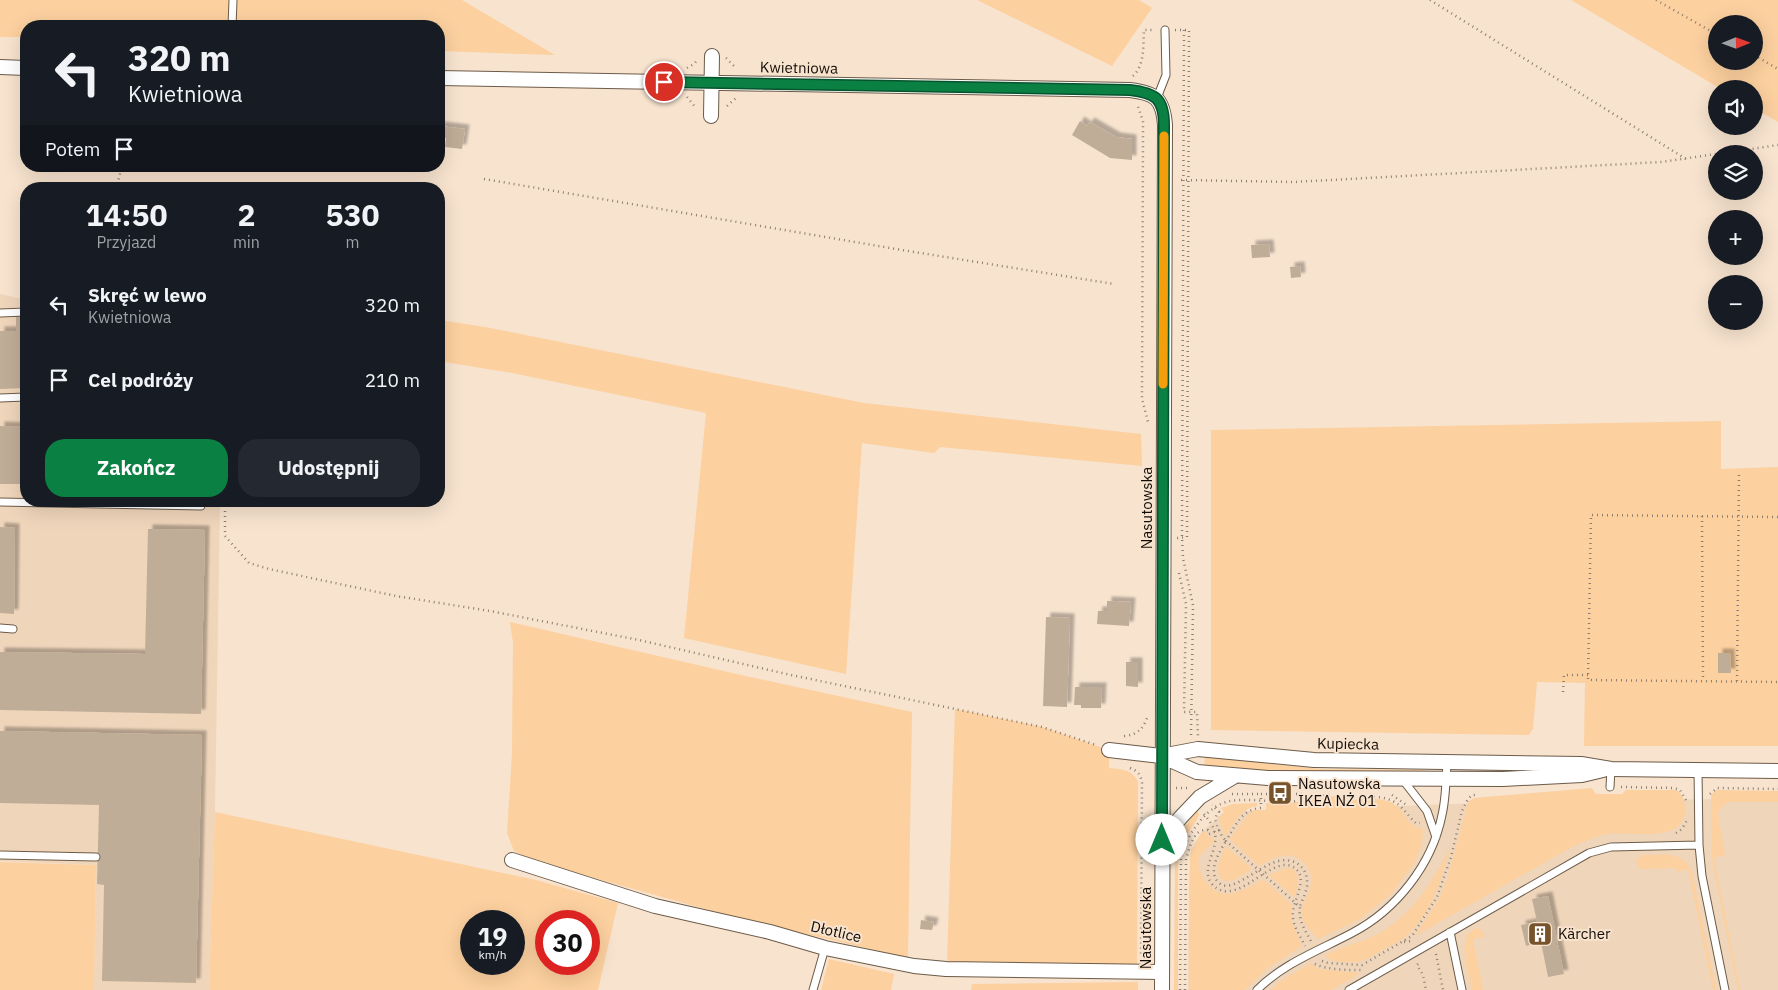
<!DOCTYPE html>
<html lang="pl">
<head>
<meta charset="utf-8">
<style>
  body { margin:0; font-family:"IBM Plex Sans",sans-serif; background:#242831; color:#f1f3f6; height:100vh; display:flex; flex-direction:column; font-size:19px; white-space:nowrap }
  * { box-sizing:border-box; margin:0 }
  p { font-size:16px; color:#9ea1a6 }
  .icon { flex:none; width:28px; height:28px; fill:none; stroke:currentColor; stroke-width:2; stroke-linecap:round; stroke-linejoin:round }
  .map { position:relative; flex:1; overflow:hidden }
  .sheet { position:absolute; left:20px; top:182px; width:425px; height:325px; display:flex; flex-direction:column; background:#171b24; border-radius:20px; box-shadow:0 5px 20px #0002 }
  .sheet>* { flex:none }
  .guide { position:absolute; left:20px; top:20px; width:425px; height:152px; border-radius:20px; box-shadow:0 5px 20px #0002; background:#171b24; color:#f1f3f6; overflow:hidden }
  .needle { width:32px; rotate:89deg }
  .buttons { position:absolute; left:1708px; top:15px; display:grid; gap:10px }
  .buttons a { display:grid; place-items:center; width:55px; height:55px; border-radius:50%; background:#171b24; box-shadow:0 5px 20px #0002; font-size:25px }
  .speed { position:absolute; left:460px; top:910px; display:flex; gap:10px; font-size:25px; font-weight:700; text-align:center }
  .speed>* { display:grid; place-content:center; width:65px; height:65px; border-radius:50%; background:#171b24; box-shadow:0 5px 20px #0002; line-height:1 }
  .speed small { font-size:12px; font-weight:400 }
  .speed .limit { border:8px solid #d22; background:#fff; color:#111 }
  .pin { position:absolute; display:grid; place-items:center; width:42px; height:42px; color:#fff; margin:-21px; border:2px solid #fff; border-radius:50%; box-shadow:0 1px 5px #0007 }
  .me { position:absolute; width:55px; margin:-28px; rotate:0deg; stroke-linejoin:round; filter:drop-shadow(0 0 4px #0008) }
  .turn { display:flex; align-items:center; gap:18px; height:105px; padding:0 25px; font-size:22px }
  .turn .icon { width:65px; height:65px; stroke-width:2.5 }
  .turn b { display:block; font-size:35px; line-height:42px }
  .then { display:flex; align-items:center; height:48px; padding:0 25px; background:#0003; gap:10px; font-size:19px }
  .eta { display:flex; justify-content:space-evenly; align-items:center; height:85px; text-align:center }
  .eta b { font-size:30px; font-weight:700; line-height:35px }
  .cta { display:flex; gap:10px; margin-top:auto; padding:10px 25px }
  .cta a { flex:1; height:58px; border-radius:20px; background:#0b8043; color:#fff; font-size:20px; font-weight:700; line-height:58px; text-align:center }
  .cta a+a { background:#242831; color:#f1f3f6 }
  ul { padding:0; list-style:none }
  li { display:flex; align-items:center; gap:15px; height:75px; padding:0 25px }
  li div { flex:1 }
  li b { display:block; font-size:19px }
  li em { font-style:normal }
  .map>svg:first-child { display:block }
  .built { fill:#efd5ba }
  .green { fill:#fcd09f; fill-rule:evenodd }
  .building { fill:#c0ad98; filter:url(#shadow) }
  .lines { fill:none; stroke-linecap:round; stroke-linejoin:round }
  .service-casing { stroke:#6c5b49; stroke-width:9 }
  .minor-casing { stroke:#6c5b49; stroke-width:16 }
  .path { stroke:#8c7f70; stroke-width:2.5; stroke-dasharray:1 4; stroke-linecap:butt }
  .service { stroke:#fff; stroke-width:7 }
  .minor { stroke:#fff; stroke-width:14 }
  .route-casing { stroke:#07532c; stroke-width:12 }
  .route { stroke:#0b8043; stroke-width:9 }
  .slow { stroke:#f59e0b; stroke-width:9 }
  .labels { text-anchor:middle; stroke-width:4; stroke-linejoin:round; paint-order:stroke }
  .street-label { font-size:15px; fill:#120c05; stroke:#f7e3ce }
  .poi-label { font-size:15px; fill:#120c05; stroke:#f7e3ce; text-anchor:start }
</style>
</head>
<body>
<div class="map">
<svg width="1778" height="990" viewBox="0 0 1778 990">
  <defs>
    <filter id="shadow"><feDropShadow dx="4.5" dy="-4.5" stdDeviation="1" flood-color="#0004"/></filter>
  </defs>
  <rect width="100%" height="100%" fill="#f7e3ce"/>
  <path class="built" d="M0 294 26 300V501H220L215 812 209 990H94L96 865 0 861Z
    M1778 798V990H1188L1189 885 1191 850 1201 833 1224 812 1482 803Z"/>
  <path class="green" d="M0 0H462L555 55 439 51V26H26V37H0Z
    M977 0H1139L1152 8 1112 66Z
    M1571 0H1778V122L1754 108V89H1721ZM1716 24H1754V61H1716Z
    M439 320 485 327 864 403 1141 434 1142 466 940 447 934 453 862 443 846 674 684 638 706 413 512 373 439 361Z
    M1721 421V469L1778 467V746H1584L1585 683 1537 682 1533 729 1529 735 1211 730V430Z
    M510 622 741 675 912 712 908 958 734 917 533 861 514 851 507 833 512 754 513 643Z
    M955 709 1042 727 1109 750V768C1122 770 1130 768 1138 781L1137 972 947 963Z
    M1205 757 1320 769 1423 770 1433 772H1276L1204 767Z
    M1592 788 1596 794H1622L1626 790H1676C1682 793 1684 799 1685 806 1689 845 1632 831 1608 834 1595 836 1584 842 1572 847L1415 936 1440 897 1448 876 1468 802 1474 798Z
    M1716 790 1778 791V802H1728L1721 807 1718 814 1725 855 1714 858 1740 990H1738L1712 861 1711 797 1712 794Z
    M1347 794V800C1361 800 1382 796 1394 804 1407 813 1406 826 1423 829L1422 844 1413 865 1391 894 1360 919 1318 939C1312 933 1305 926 1302 917 1300 905 1310 895 1311 883 1313 866 1298 853 1281 856 1273 858 1266 862 1259 866L1230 839 1246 817 1254 810H1266V803L1285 804Z
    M1257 803V806C1242 808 1233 823 1227 835H1224L1219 817 1224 812 1221 808 1233 804Z
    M1196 810 1199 813C1198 822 1189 829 1185 838 1179 846 1179 856 1178 866V990H1174L1175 854 1181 833Z
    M215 812 536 880 618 903 598 990H209ZM471 921H514V964H471ZM546 921H589V964H546Z
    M1203 831 1207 833 1208 838 1213 837 1214 842C1209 846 1203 851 1200 856 1193 871 1212 894 1226 894 1239 894 1252 885 1263 879L1291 904V920L1302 946 1268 968 1245 990H1189L1190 859 1191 850Z
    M1226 846 1252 869 1234 880 1224 881C1212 872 1221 857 1226 846Z
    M1450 847C1444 876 1430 916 1407 935 1400 942 1389 946 1381 951 1370 957 1362 963 1349 962 1341 962 1330 963 1325 955 1341 947 1359 943 1376 935 1411 917 1433 882 1450 847Z
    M1643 855C1662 855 1683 850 1692 871L1716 990H1713L1688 869 1677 872 1676 868 1640 869 1637 864 1636 860Z
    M0 862 96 865 94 990H0Z
    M1286 868 1293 869 1298 876 1297 889 1294 897 1269 875Z
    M1478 928 1481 930 1485 937 1473 939 1483 990H1472C1469 974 1454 933 1478 928Z
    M829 959 894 974 891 990H821Z
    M1311 963 1318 969 1360 973 1331 990H1271L1279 982Z
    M1138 982V990H971L972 984Z"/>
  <path class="building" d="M1080 121 1087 126 1090 122 1116 137 1132 139V160L1110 158 1072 135Z
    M440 126 465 129 462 149 445 147 446 138 439 137Z
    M1269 244 1270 257 1252 258 1251 245Z
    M1300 266 1301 277 1291 278 1290 267Z
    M16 316H26V388L0 389V331H16Z
    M0 426 26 427V484H0Z
    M0 527 15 528 14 614 0 613Z
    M148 529 205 530 201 714 0 710V652L145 654Z
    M1107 601 1131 602 1129 626 1097 624 1098 611H1107Z
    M1046 617 1070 618 1067 707 1043 706Z
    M1718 653H1730L1731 673H1718Z
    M1126 662H1138V687L1126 686Z
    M1075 687H1102L1101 708H1081V705H1074Z
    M0 731 202 735 196 983 102 981 104 885 97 884 99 805 0 803Z
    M1548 896 1564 974 1548 977 1541 942 1526 946 1521 925 1537 922 1532 899Z
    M921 920 934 922 932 930 920 929Z"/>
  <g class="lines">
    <defs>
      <path id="service" d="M232 26 233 0
        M1157 98 1166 75 1165 30
        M0 313 26 312
        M0 398 26 397
        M0 502 201 506
        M0 628 13 629
        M1698 770 1699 845 1702 876 1725 990
        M1403 780 1427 811 1436 837
        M1610 787 1611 769
        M0 855 96 857
        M1450 932 1462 990
        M813 990 825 948
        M1257 990C1284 963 1318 951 1352 933 1396 910 1432 865 1442 815 1446 798 1446 780 1447 762
        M1349 990 1589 853 1611 847 1699 845"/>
      <path id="minor" d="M0 67 26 68
        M439 78 1130 90C1155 93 1163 98 1165 125L1162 990
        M711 116 712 56
        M1109 750 1161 756 1198 749 1314 760 1581 764 1611 769 1778 771
        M1161 756 1197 772 1268 778 1503 779 1582 775 1603 770
        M1162 840 1181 817 1200 797 1235 776
        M512 860 655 906 770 932 825 948 914 966 946 969 1162 972"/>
    </defs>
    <use href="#service" class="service-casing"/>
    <use href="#minor" class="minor-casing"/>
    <path class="path" d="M1430 0 1686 159
      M1656 0 1716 34
      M1175 30H1189L1187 537 1177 538
      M1184 30 1182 537 1183 558 1193 605 1191 735
      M1754 55 1778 69
      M726 58 736 68
      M687 68 694 64 698 59
      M1133 76C1145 65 1143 45 1144 30H1154
      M687 97 696 108
      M727 106 736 98
      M1138 107 1143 121V138L1142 399 1148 422
      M1718 154 1778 145
      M484 179 902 250 1114 284
      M1181 180 1294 182 1661 162 1716 154
      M116 189 122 166
      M225 501V536L249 563 269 569 396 596 490 611 639 640 791 675 1042 727 1096 745
      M1702 516 1703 681
      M1778 517 1591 515 1588 680 1778 682
      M1179 573 1186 604 1184 712H1197L1198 736
      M1737 681 1739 474
      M1563 692 1564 675H1588
      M1124 736C1137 735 1143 729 1147 718
      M1130 768C1138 771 1141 775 1142 783L1141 957
      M1621 787 1674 788 1680 790 1686 800
      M1176 788H1188
      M1353 793V797C1370 797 1389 794 1402 808 1407 813 1411 819 1416 823H1420
      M1232 794H1261
      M1302 794H1261V808C1242 809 1235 826 1226 841L1300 907C1298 920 1305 930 1311 941
      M1710 794 1717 788 1778 789
      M1392 795 1408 806
      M1204 814C1208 819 1212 824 1214 830 1221 849 1199 868 1212 884 1235 910 1269 857 1291 866 1313 875 1290 903 1293 918 1294 928 1301 937 1305 946
      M1219 830 1222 836 1226 841C1219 852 1207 872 1219 883 1224 887 1229 886 1234 884 1249 878 1262 866 1278 861 1295 857 1309 868 1307 886 1306 893 1302 900 1300 907
      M1676 833 1682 829 1687 820
      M1404 942 1411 941
      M1436 954 1443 990
      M1322 961 1328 963 1362 965 1412 936 1437 897 1451 857 1462 811 1468 799 1472 795H1475
      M1315 964C1328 970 1347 970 1361 970
      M1418 964 1417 965 1423 975 1426 990
      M1180 990 1181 856C1187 835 1207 805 1230 801 1249 798 1269 802 1288 802 1302 801 1316 797 1330 794
      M1185 990 1186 859C1190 848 1193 828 1208 830L1209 834 1219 830C1216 823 1213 819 1219 812L1212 805"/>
    <use href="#service" class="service"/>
    <use href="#minor" class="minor"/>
  </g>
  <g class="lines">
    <defs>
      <path id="route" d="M664 82 1130 90C1155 93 1164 98 1164 125L1162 840"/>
    </defs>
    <use href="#route" class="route-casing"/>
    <use href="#route" class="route"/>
    <path class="slow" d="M1163 384 1164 136"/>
  </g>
  <defs>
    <symbol id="bus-square" viewBox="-11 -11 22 22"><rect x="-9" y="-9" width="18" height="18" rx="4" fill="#76532b" stroke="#f7e3ce"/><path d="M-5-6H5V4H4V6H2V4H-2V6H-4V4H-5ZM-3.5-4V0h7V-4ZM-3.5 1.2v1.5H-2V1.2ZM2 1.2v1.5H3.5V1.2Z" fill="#fff"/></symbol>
    <symbol id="building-square" viewBox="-11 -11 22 22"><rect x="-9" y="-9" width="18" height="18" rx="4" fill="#76532b" stroke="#f7e3ce"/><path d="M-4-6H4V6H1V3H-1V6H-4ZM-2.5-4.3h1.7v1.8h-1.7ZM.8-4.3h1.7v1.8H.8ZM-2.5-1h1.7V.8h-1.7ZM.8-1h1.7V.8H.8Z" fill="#fff"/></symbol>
  </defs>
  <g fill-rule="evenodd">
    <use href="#bus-square" x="1266" y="779" width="28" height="28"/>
    <use href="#building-square" x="1526" y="920" width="28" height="28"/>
  </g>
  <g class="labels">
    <g class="street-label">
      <text transform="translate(799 68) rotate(1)" y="5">Kwietniowa</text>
      <text transform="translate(1147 508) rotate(-90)" y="5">Nasutowska</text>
      <text transform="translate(1348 744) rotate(1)" y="5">Kupiecka</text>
      <text transform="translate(1146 928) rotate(-90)" y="5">Nasutowska</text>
      <text transform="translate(836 932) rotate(13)" y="5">Dłotlice</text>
    </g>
    <g class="poi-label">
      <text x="1298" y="789">Nasutowska<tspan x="1298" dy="17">IKEA NŻ 01</tspan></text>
      <text x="1558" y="939">Kärcher</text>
    </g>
  </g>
</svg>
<div class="buttons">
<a><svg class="needle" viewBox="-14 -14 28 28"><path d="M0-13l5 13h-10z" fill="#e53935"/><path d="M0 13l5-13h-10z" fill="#9ea1a6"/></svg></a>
<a><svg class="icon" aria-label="sound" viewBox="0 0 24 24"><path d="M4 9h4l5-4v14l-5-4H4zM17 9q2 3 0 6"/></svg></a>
<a><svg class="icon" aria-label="layers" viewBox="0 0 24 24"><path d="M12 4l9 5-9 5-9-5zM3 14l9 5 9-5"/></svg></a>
<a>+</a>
<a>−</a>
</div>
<div class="speed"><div>19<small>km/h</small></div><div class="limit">30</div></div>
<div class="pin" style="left:664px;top:82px;background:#d93025"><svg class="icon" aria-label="arrive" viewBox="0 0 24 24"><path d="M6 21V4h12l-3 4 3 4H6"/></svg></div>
<svg class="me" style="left:1162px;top:840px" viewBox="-20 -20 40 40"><circle r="19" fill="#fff"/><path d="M0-13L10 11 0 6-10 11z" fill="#0b8043"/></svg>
<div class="guide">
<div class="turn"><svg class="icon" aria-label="left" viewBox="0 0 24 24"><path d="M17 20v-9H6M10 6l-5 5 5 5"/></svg><div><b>320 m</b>Kwietniowa</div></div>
<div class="then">Potem<svg class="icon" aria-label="arrive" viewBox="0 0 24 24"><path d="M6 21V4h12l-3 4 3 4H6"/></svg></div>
</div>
<section class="sheet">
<div class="eta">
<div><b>14:50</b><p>Przyjazd</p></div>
<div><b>2</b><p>min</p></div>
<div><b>530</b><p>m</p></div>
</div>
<ul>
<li><svg class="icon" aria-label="left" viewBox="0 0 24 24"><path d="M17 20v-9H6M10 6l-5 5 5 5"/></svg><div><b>Skręć w lewo</b><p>Kwietniowa</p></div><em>320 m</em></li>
<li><svg class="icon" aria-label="arrive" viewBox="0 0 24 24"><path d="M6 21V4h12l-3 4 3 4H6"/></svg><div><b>Cel podróży</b></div><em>210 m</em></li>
</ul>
<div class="cta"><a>Zakończ</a><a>Udostępnij</a></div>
</section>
</div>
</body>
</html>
